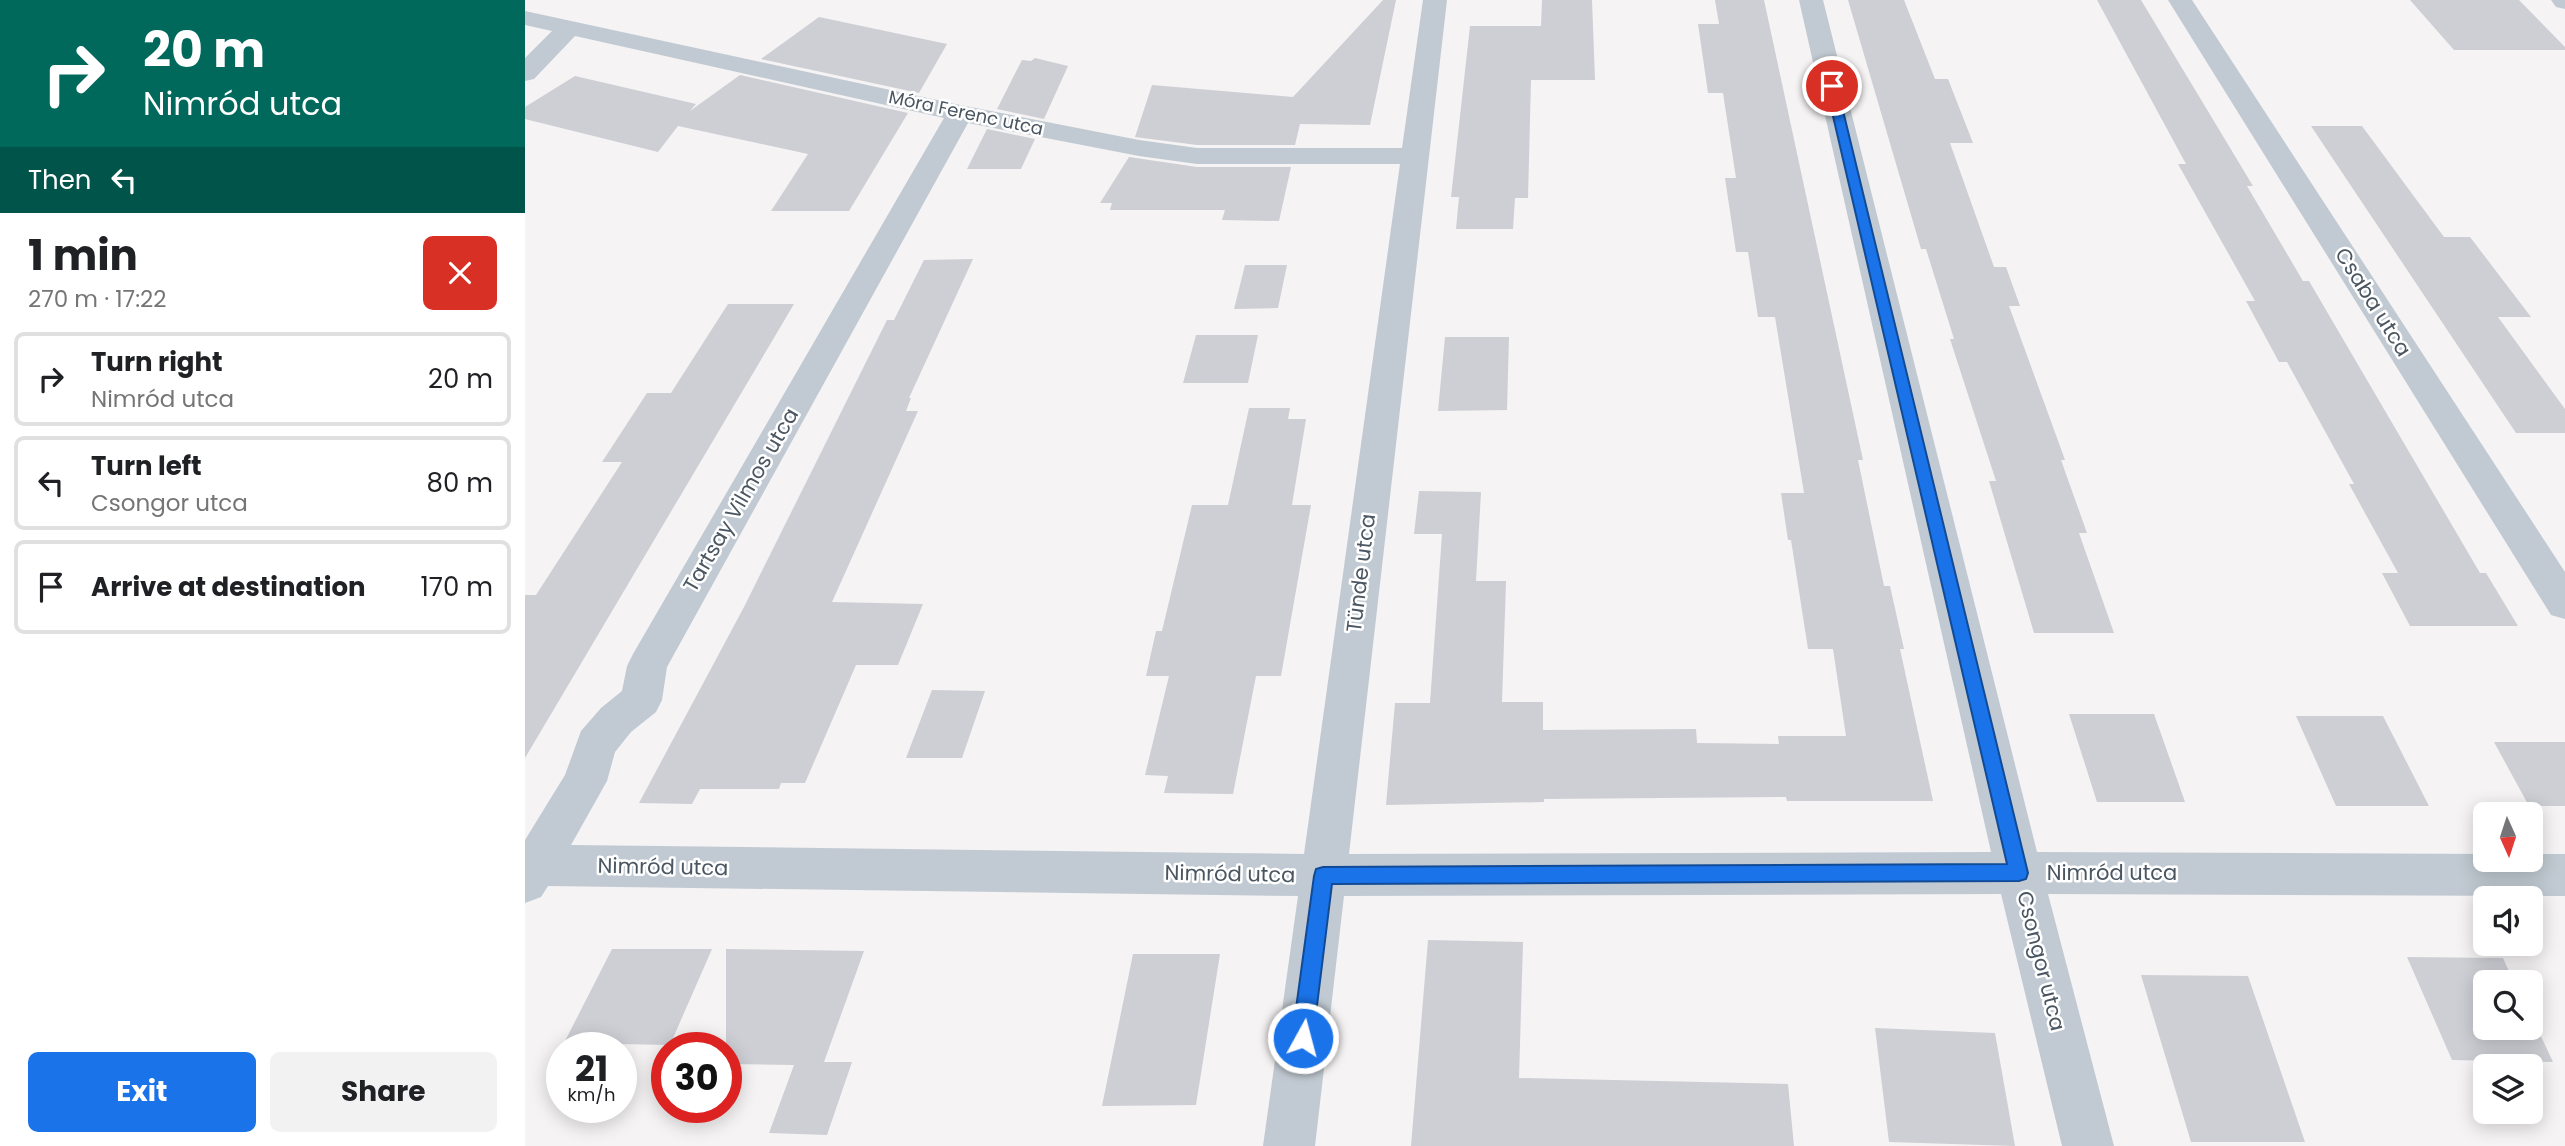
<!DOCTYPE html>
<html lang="en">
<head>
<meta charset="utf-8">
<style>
  body { margin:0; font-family:Poppins,sans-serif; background:#f2f2f2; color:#202124; height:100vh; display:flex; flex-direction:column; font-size:26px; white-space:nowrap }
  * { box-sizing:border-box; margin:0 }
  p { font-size:23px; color:#757577 }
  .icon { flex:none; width:38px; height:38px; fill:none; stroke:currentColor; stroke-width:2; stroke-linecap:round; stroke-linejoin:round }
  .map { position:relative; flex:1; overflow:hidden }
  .side { display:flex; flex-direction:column; background:#fff; width:525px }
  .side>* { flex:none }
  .guide { background:#00695c; color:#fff; overflow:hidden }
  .needle { width:46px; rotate:177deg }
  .fabs { position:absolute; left:1948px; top:802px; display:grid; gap:14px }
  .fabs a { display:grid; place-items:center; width:70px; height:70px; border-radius:10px; background:#fff; box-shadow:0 4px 18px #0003; font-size:35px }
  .speed { position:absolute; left:21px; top:1032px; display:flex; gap:14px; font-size:35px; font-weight:700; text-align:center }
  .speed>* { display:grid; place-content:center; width:91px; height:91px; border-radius:50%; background:#fff; box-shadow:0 4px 18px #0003; line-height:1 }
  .speed small { font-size:18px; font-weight:400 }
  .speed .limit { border:10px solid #d22; background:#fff; color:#111 }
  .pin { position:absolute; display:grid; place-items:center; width:60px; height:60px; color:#fff; margin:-30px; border:4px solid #fff; border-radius:50%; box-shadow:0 2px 7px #0007 }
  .me { position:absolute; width:77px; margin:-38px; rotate:7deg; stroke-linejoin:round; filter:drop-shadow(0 0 5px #0008) }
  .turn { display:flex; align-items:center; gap:24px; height:147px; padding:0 28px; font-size:32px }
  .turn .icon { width:91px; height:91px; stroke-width:2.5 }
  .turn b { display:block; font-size:49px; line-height:60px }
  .then { display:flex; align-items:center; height:66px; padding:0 28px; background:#0003; gap:14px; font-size:26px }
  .round { display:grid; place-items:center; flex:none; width:74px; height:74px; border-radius:10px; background:#f2f2f2 }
  .summary { display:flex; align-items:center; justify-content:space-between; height:119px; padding:0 28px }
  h1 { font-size:42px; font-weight:700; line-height:52px }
  .primary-button { display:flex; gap:14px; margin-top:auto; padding:14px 28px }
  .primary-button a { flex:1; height:80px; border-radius:10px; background:#1a73e8; color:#fff; font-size:28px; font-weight:700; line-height:80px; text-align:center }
  .primary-button a+a { background:#f2f2f2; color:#202124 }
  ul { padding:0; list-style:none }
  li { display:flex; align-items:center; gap:21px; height:94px; margin:0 14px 10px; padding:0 14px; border:4px solid #e0e0e0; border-radius:10px }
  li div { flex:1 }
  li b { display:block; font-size:26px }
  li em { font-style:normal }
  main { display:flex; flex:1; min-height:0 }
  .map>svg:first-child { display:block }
  .building { fill:#cdcfd5 }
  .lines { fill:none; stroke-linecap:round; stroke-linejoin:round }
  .minor { fill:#c1cad2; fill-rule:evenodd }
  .route { fill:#1a73e8; stroke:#114b97; stroke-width:2 }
  .labels { text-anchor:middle; stroke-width:5; stroke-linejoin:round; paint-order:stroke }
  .far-street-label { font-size:18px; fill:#4a5661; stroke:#fff }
  .street-label { font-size:21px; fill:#4a5661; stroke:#fff }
</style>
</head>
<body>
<main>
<section class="side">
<div class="guide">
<div class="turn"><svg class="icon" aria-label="right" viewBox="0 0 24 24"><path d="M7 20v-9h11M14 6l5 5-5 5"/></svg><div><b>20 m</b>Nimród utca</div></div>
<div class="then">Then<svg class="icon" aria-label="left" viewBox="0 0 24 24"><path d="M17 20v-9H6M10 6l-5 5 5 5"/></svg></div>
</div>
<div class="summary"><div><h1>1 min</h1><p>270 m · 17:22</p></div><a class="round" style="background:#d93025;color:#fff"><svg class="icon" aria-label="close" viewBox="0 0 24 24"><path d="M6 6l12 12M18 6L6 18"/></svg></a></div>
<ul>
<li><svg class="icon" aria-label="right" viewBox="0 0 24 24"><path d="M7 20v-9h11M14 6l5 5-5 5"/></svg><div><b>Turn right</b><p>Nimród utca</p></div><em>20 m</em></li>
<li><svg class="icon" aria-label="left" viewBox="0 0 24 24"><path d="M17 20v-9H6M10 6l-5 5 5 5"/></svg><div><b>Turn left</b><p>Csongor utca</p></div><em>80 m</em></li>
<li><svg class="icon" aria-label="arrive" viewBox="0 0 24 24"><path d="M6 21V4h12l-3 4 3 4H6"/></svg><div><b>Arrive at destination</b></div><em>170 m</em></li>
</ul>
<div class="primary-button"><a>Exit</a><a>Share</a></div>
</section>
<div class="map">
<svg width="2040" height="1146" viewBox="0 0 2040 1146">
  <rect width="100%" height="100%" fill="#f5f3f3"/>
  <path class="building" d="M858 0H871L845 125 775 124 770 145H672L610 137 627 85 768 97Z
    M1017 0H1067L1070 80H1006L1003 198H990L988 229H931L934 197H926L945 26H1016Z
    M1190 0H1239L1338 460H1333L1359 586H1365L1379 649H1375L1408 801H1262L1261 797 1019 799V802L861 805 870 703H905L917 534H889L894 491 956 492 951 581H981L977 702H1018V730L1171 729 1172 743 1254 744 1253 736H1321L1308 649H1283L1266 540H1263L1256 493H1279L1250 317H1233L1223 252H1211L1200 178H1211L1198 93H1183L1173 24H1194Z
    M1323 0H1379L1410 79H1423L1448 143H1425L1469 267H1481L1495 306H1484L1540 460H1536L1562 533H1554L1589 633H1509L1464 481H1471L1425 339H1429L1401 249H1396Z
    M1572 0H1616L1728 186H1722L1778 281H1784L1955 573H1961L1993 626H1885L1857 573H1873L1824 484H1829L1762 362H1754L1721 301H1730L1653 164H1661Z
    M1885 0H1994L2040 47V50H1929Z
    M294 17 422 44 394 93 236 59Z
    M510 58 543 66 519 119 472 109 497 60 506 61Z
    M215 75 383 113 324 211H246L283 154 153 126 133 152 0 119V107L50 76 171 104 165 111Z
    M1786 126H1837L1919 237H1945L2006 317H1973L2040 409V433H1991Z
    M462 129 510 139 496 169H442Z
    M604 157 672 167H766L754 221 697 220 700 210H585L587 203H575Z
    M448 259 384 398H386L381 411H393L307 602 398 604 373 665H331L280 783H256L254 789H175L167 804 114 803 219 607 362 320H369L399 260Z
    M720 265H762L753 308 709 309Z
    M203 304H269L0 758V595H11L97 462H77L122 393H146Z
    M671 335H733L723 383H658Z
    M920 337H984L982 410 913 411Z
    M724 408H765L763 419H781L767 505H786L756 676H731L708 794 639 793 643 776 620 775 644 676H621L631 631H637L667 505H703Z
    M407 690 460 691 437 758H381Z
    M1544 714H1629L1660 802H1572Z
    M1771 716H1858L1904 806H1811Z
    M1969 742H2040V806H2004Z
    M903 940 998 942 994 1078 1263 1084 1269 1146H886Z
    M87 949H187L145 1045 39 1043Z
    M201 949 339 951 299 1062H327L302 1135 244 1133 269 1065 201 1064Z
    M608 954H695L671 1105 577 1106Z
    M1882 957 1978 958 1989 982H1960V1027H2006V1015L2028 1062 1927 1060Z
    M1616 975 1723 976 1780 1142H1666Z
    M1350 1028 1470 1033 1490 1146 1364 1142Z"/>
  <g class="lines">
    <path class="minor" d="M898 0H922L824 854 1466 852 1274 0H1298L1512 852 1960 854V859H2006V854H2040V896L1523 894 1589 1146H1537L1476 894 819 896 790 1146H738L773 896 23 886 16 897 0 903V840L40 775 56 731 76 708 97 691 102 666 108 654 419 118 50 36 9 79 0 81V58L27 31 0 25V11L435 105 614 140 672 148H877ZM443 123 614 156 672 164H875L779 854 46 845 82 781 90 752 106 732 131 712 137 700 142 667Z
      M1643 0H1667L2040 572V619L2026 615Z
      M2026 0H2040V9L2031 7Z"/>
  </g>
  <path class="route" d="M1307 83 1312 86 1503 873 1501 879 1494 881 807 884 788 1038 785 1045 778 1048 770 1045 767 1038 789 876 791 869 798 867 1482 864 1301 86Z"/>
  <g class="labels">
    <g class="far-street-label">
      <text transform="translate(441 113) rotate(12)" y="6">Móra Ferenc utca</text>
    </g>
    <g class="street-label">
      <text transform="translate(1848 302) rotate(58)" y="7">Csaba utca</text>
      <text transform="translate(216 500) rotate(-60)" y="7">Tartsay Vilmos utca</text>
      <text transform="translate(836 573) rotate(-83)" y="7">Tünde utca</text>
      <text transform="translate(138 867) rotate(1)" y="7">Nimród utca</text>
      <text x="1587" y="880">Nimród utca</text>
      <text transform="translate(705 874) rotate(1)" y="7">Nimród utca</text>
      <text transform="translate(1516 961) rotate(76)" y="7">Csongor utca</text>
    </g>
  </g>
</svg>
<div class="fabs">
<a><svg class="needle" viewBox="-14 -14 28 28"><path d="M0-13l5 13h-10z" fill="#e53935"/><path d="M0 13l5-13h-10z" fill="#757577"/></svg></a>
<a><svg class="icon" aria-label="sound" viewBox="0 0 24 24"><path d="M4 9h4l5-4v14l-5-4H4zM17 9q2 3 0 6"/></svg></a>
<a><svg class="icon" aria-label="search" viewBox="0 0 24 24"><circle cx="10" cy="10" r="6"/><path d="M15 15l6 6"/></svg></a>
<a><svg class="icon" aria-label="layers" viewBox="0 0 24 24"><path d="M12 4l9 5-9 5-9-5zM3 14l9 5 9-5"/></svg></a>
</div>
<div class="speed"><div>21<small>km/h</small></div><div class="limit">30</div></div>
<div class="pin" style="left:1307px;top:86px;background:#d93025"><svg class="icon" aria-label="arrive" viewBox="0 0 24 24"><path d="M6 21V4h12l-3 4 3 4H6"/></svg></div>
<svg class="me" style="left:778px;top:1038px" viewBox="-20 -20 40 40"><circle r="17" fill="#1a73e8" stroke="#fff" stroke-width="3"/><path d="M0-11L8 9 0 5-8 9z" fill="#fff"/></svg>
</div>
</main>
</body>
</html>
